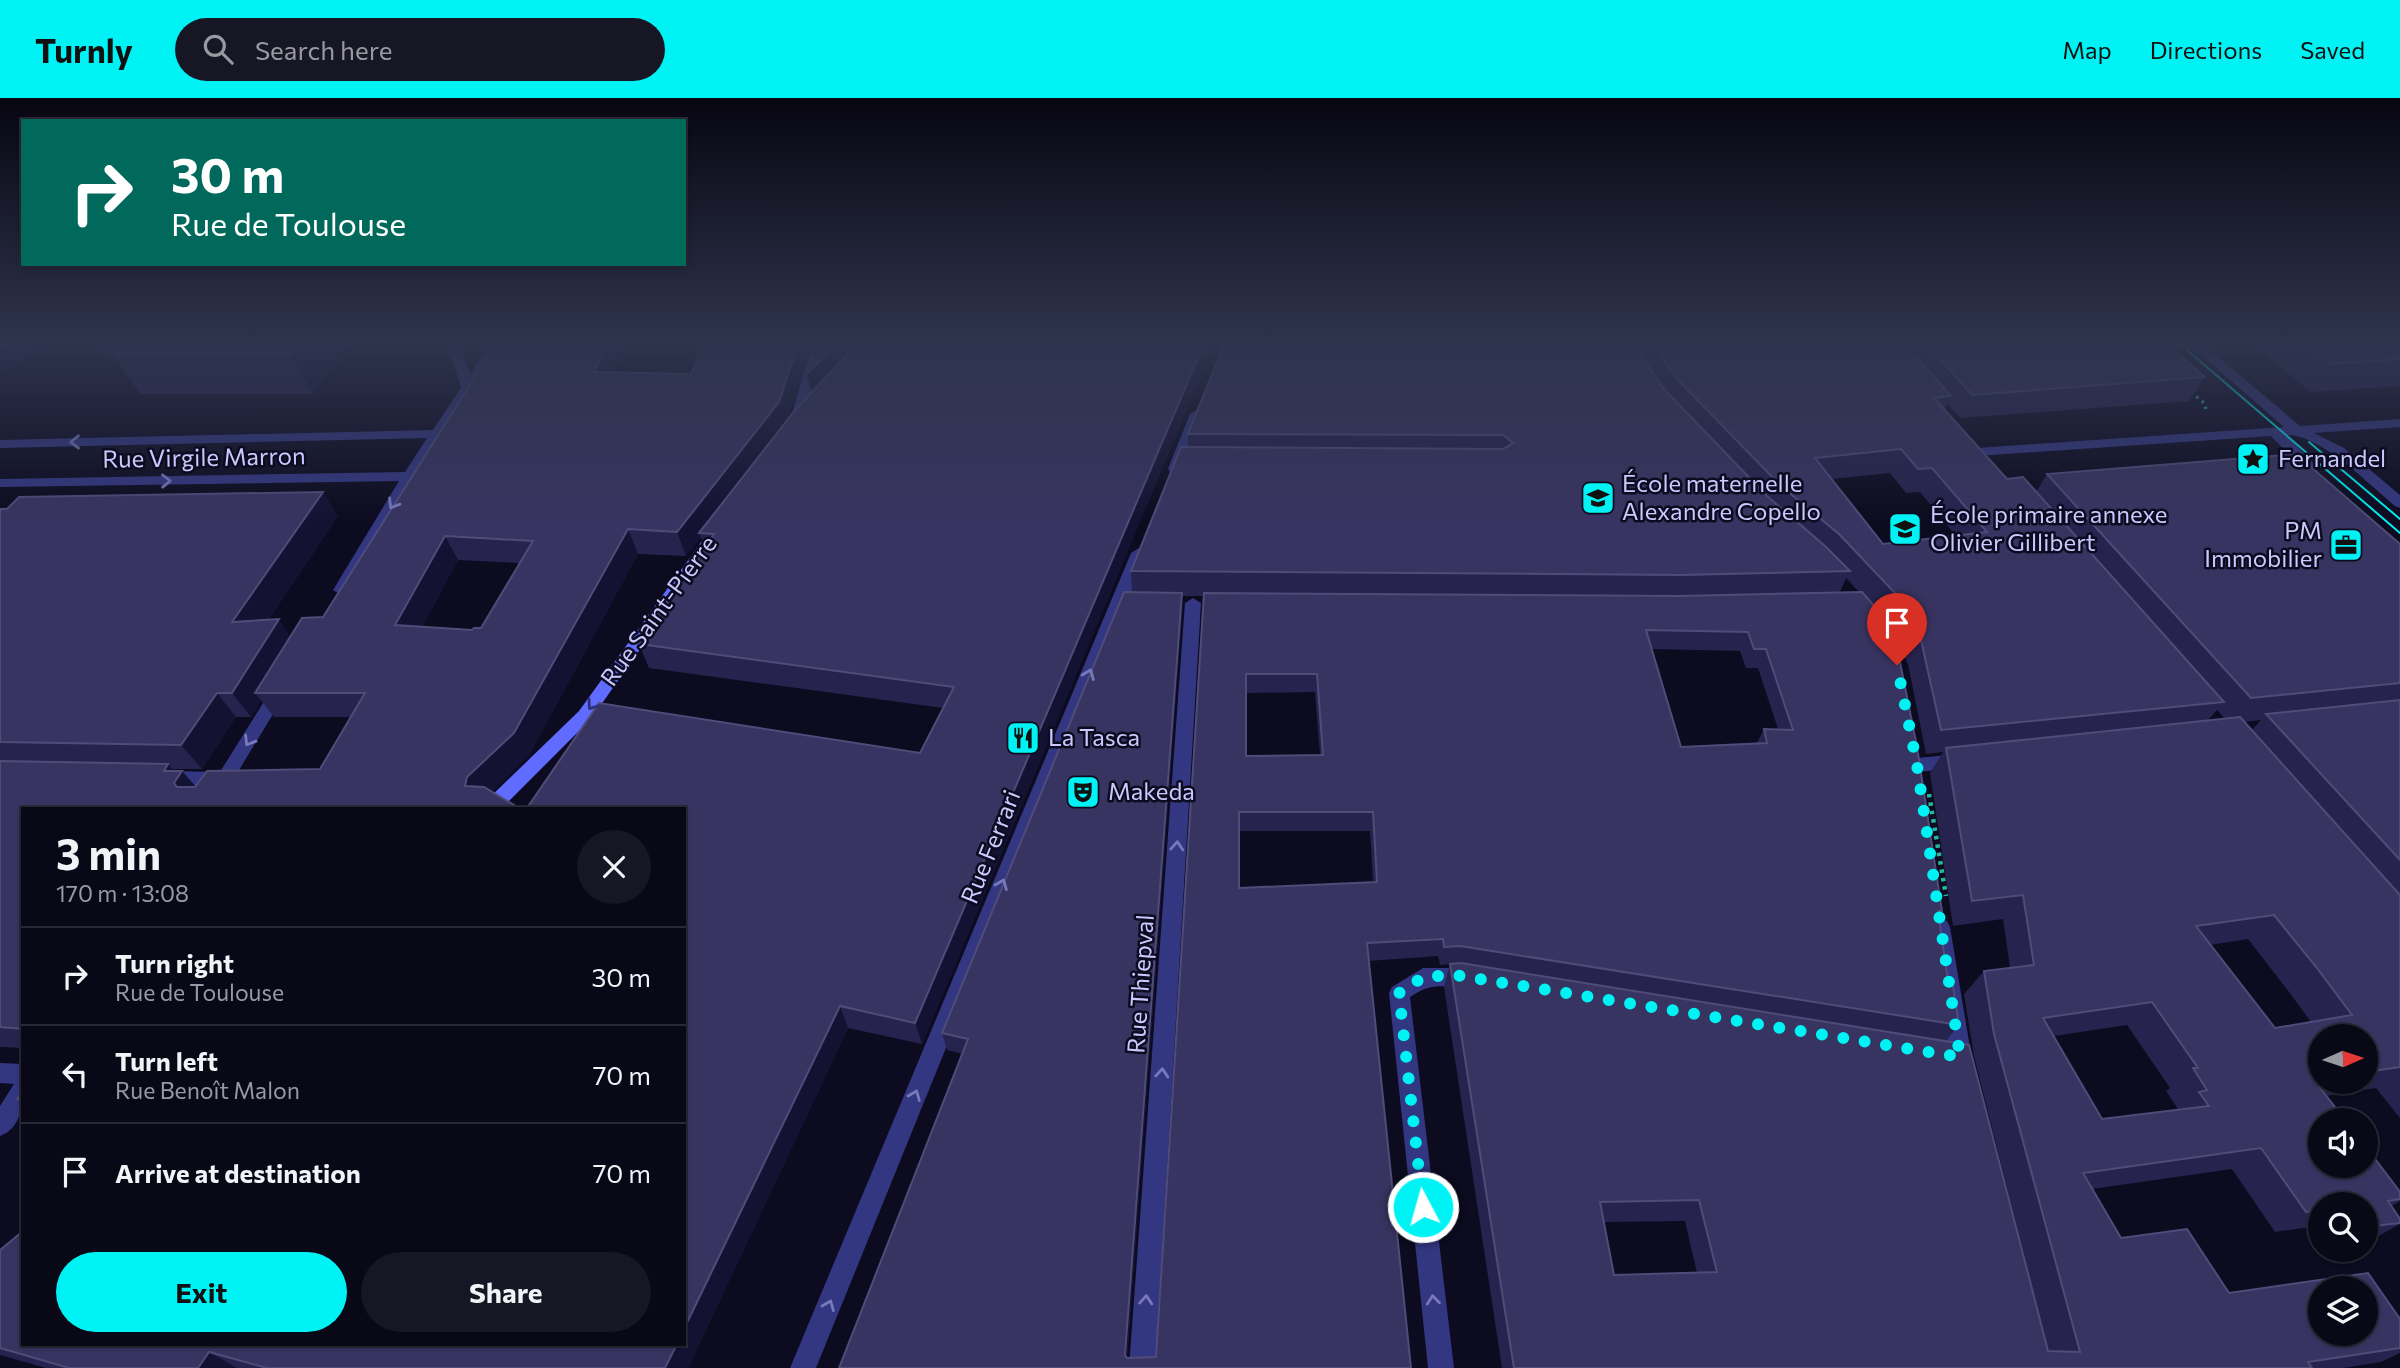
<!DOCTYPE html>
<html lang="en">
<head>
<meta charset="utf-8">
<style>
  body { margin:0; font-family:Commissioner,sans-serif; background:#171624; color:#f1f3f6; height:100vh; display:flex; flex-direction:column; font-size:26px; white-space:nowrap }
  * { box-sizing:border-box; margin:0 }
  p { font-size:23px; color:#999aa1 }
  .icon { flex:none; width:38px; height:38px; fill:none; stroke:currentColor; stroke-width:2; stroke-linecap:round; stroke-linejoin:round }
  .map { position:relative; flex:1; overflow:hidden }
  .panel { position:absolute; left:21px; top:709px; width:665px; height:539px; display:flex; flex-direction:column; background:#090817; border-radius:0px; box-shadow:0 2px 5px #0004,0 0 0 2px #292936 }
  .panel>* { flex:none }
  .hud { position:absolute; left:21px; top:21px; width:665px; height:147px; border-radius:0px; box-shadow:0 2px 5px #0004,0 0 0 2px #292936; background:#00695c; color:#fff; overflow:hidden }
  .needle { width:46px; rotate:87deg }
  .fabs { position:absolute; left:2308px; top:926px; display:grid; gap:14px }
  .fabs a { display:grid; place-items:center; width:70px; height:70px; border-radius:50%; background:#090817; box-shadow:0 2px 5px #0004,0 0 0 2px #292936; font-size:35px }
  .pin { position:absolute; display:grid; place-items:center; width:60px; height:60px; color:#fff; margin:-72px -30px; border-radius:50% 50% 50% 0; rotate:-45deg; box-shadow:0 0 7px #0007 }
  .pin .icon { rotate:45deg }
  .me { position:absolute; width:77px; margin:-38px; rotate:354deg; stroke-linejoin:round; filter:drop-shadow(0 0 5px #0008) }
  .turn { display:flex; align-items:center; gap:24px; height:147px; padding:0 35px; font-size:32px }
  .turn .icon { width:91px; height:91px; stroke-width:2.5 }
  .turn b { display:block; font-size:49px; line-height:60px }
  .round { display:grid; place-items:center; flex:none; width:74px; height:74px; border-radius:37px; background:#171624 }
  .summary { display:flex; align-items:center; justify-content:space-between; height:119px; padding:0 35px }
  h1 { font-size:42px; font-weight:700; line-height:52px }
  .action { display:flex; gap:14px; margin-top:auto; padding:14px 35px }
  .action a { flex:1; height:80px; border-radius:42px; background:#00f3f4; color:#111; font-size:28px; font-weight:700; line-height:80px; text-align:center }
  .action a+a { background:#171624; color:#f1f3f6 }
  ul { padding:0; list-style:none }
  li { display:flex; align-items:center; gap:21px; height:98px; padding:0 35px; border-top:2px solid #292936 }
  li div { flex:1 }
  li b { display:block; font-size:26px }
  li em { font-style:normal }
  header { display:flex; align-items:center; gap:42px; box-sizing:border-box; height:98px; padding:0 35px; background:#00f3f4; color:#111 }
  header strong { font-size:33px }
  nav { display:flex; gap:38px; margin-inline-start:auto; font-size:24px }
  .search { width:490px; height:63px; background:#171624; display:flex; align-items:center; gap:18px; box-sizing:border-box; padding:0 24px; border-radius:38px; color:#999aa1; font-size:26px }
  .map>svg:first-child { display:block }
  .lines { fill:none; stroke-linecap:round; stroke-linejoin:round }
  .path-far1 { stroke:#25b6a0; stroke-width:3.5; stroke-dasharray:2.5 4.5; stroke-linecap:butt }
  .path { stroke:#25b6a0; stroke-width:4.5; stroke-dasharray:3.5 5; stroke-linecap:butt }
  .lane { fill:#333781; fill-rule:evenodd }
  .street { fill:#333781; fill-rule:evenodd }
  .secondary { fill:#606bff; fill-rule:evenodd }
  .tram { stroke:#00f3f4; stroke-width:2 }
  .wall { fill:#26234e; fill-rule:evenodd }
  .shaded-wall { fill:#141233 }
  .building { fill:#383461; stroke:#4f4c7a; stroke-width:2; fill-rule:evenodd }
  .oneway { stroke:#7779ba }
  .oneway2 { stroke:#2e3179 }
  .route { stroke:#00f3f4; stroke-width:12; stroke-dasharray:0 21.6 }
  .labels { text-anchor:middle; stroke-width:5; stroke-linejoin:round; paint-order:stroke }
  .street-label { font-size:24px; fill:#cac9ff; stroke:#0c0b1f }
  .poi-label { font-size:24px; fill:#cac9ff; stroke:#0c0b1f; text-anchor:start }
</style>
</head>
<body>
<header>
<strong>Turnly</strong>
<div class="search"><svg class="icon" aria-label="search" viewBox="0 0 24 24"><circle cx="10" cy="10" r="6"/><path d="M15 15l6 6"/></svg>Search here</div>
<nav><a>Map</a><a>Directions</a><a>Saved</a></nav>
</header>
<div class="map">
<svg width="2400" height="1270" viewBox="0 0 2400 1270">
  <rect width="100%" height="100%" fill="#0c0b1f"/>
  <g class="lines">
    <path class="path-far1" d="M2191 294 2204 305 2206 311"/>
    <path class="path" d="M1929 696 1946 798"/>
    <path class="lane" d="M447 246H460L475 289 473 292H463L461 289Z"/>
    <path class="street" d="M490 246H503L416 378 347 496 341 497 333 492 399 383 0 389V381L405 374 427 340 0 350V342L433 332Z
      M812 246H825L803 326 796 330 789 326Z
      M2189 246H2203L2300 328 2400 321V329L2314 335 2344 350 2400 397V410L2395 408C2370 387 2319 335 2286 337L2315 367V373H2305L2271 338 1977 358 1970 354 1977 350 2284 329Z
      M1197 312 1204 316 1182 371 1175 375 1170 374 1168 371 1190 316Z
      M1139 450 1147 455 816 1270H790L1131 455Z
      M1193 500 1201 505 1155 1270H1129L1185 505Z
      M279 587 287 593 216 710H198L211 688 161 685 158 680 161 675 167 673 220 674 273 589Z
      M1959 656 1965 658 1968 663 1965 668 1959 670 1917 674 1911 672 1908 667 1911 662 1917 660Z
      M1940 821 1947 823 1950 829 1973 968 1970 975 1962 978 1954 975 1951 968 1930 829 1933 823Z
      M1423 870H1468L1475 873 1478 879 1475 885C1448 895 1439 879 1410 899L1454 1270H1428L1389 895 1392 889Z
      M0 965 23 966C23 990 28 1028 0 1038V1008L14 986 0 985Z"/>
    <path class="secondary" d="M717 427 722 429 725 432 722 435 591 621 502 710H482L484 705 579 613 712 429Z"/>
    <path class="tram" d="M2180 246 2400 435
      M2309 344 2400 421"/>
  </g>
  <path class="wall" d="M94 246H351L313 296H140L114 258H102Z
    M703 246H811L788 321 812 294 807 276 816 246H1214L922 946 848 930 688 1270H46L0 1257V1152L684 1246 920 655 943 610 649 570 639 546 704 450 701 439 686 458 638 456 528 659 23 710V950L0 949V411L338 418 268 522 291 538 323 519 614 275 691 276ZM458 462 519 465 481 530 472 532 422 529ZM261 602 274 619H351L320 671 195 688 182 673H174L172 671H202L236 619H251Z
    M1224 246H2167L2205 279 2189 303 1960 320 1947 306 1945 312 2007 381 2036 394 2047 376 2400 446V1020L2376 990 2326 998 2400 1094V1103L2392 1108 2400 1121V1126L2366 1145V1106H2320V1134L2316 1128 2275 1134 2232 1071 2092 1091 2121 1140 2229 1195 2400 1221V1255L2381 1264 2343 1270H1502L1444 889 1450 866 1440 867 1438 858 1368 863 1411 1270H839L963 956 947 952 942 935 1132 494 1131 473 1188 349V336ZM1890 375 1906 395 1920 394 1956 438 1883 446 1832 381ZM1846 480 1859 494H1840ZM1182 498H1203L1156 1259 1127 1260 1182 514ZM1878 515 1882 519 1908 566 1926 656 1943 654 1930 675 1953 828 2003 821 2010 870 1984 873 1964 896 1974 958 2048 1253 1946 943 1959 927 1948 883 1939 817 1942 813ZM1652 551 1740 553 1746 570H1758L1778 631H1764L1757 645 1681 649ZM1315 594 1320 657 1246 658V595ZM2217 612 2225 621 2208 622ZM2261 622 2252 632 2244 624ZM1239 733H1370L1373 784 1239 790ZM2248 841 2289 894 2311 924 2275 930 2210 847ZM2127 927 2170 990 2166 993 2178 1011 2176 1012 2102 1021 2054 938ZM2320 938H2366V984H2320ZM1685 1123 1697 1175 1614 1177 1604 1124Z
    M2252 246H2400V288L2311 294Z"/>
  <path class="shaded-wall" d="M7 246H36L40 251 0 278V251Z
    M299 246H351L313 296 290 257Z
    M608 246H628L604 298 594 274Z
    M798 246H811L786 328 699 435 701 439 686 458 677 434Z
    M836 246H864L813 299 807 276Z
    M1204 246H1214L922 946 915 925Z
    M323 394 338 418 250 548 232 524Z
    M628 431 638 456 528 659 482 703 465 688 467 679Z
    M445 438 458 462 410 551 395 527Z
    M1182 495V514L1126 1270 1125 1257Z
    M279 521 296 546 255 595 261 602 251 619 232 595Z
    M217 595 236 619 202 671 181 647Z
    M168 666 179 678 182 673 203 697 177 689 164 673Z
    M840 908 848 930 688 1270H665L677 1246H684V1231Z
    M209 1254 237 1270H198Z"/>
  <path class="building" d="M0 246H7L0 251Z
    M124 246H299L290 257H113Z
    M496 246H608L594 274 691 276 703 246H798L779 304 677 434 628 431 514 635 467 679 465 688 484 689 519 710H23V931L0 929V663L168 666 164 673H182L174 685 177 689H195L207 673 320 671 365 595H255L302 520 323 519ZM445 438 533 443 481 530H474L472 532 395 527Z
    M816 246H836L807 276Z
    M857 246H1204L915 925 840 908 684 1231V710H527L599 605 920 655 954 589 639 546 714 436 699 435 796 311Z
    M1224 246H1633L1664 291 1767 398 1825 448 1850 473 1681 477 1131 473 1181 349 1503 351 1513 345 1503 337 1188 336Z
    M1652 246H1905L1951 298 1934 300 2007 381 2023 379 2224 604 1941 632 1921 542 1895 495 1839 436 1781 388 1678 282ZM1901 351 1918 371 1932 370 1987 434 1883 446 1815 360Z
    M1926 246H2167L2205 279 1972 297Z
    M2307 246H2400V261L2332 266Z
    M2296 356 2400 446V585L2251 600 2047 376Z
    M323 394 232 524 279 521 232 595H217L181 647 0 644V411H7L19 399Z
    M1124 494 1182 495 1125 1257 1127 1260 1156 1259 1204 495 1679 498 1862 494 1876 510 1897 549 1917 649 1942 813H1938L1948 883 1952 882 1959 927 1460 848 1444 849 1443 841 1367 845 1411 1270H839L968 941 942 935ZM1646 532 1748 534 1754 551H1766L1793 632 1764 631 1767 645 1681 649ZM1246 576H1317L1323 657 1246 658ZM1239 714H1373L1377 784 1239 790Z
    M2400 602V762L2266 616Z
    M2240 619 2400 797V969L2366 974V938H2320V981L2314 982 2345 1022H2320V1068H2366V1049L2400 1094V1101L2388 1103 2400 1121V1125L2366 1129V1106H2320V1112L2306 1114 2261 1050 2083 1075 2121 1140 2187 1131 2229 1195 2368 1175 2400 1221V1250L2308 1264 2312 1270H1514L1450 866 1461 865 1969 947 2048 1253 2080 1254 1994 936 1984 873 2034 867 2023 797 1972 803 1946 650ZM2274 817 2317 870 2352 917 2275 930 2196 828ZM2152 904 2198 970H2193L2207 992 2199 994 2209 1008 2102 1021 2043 920ZM1699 1102 1717 1174 1614 1177 1600 1104ZM2320 1190H2366V1236H2320Z
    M23 992V1002L17 1001Z
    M23 1133V1246H677L665 1270H267L209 1254 198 1270H69L0 1250V1152Z"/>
  <defs><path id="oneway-chevron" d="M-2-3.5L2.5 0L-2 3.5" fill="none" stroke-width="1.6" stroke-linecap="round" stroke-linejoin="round" transform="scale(1.75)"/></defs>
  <g class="oneway">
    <use href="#oneway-chevron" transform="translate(75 344) rotate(179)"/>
    <use href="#oneway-chevron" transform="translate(166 383) rotate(-1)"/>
    <use href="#oneway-chevron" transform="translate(393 406) rotate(121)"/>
    <use href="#oneway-chevron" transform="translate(1089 576) rotate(-68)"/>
    <use href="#oneway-chevron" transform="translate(249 643) rotate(121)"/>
    <use href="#oneway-chevron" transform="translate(1177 748) rotate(-86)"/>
    <use href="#oneway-chevron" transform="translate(1002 786) rotate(-68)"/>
    <use href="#oneway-chevron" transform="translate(1162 975) rotate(-86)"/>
    <use href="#oneway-chevron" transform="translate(915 997) rotate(-68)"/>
    <use href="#oneway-chevron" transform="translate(1146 1202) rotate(-86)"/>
    <use href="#oneway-chevron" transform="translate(1433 1202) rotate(-96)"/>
    <use href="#oneway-chevron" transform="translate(829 1207) rotate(-68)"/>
  </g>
  <use class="oneway2" href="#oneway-chevron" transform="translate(592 607) rotate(125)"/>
  <linearGradient id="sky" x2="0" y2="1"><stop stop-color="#070611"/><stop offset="0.58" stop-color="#2e344d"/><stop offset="1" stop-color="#2e344d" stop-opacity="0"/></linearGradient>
  <rect width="2400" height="424" fill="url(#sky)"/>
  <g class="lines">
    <path class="route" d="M1423 1109 1399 895 1423 879 1455 877 1960 959 1917 667 1897 567"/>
  </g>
  <defs>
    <symbol id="sight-square" viewBox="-11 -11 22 22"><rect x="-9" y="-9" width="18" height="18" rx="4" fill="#00f3f4" stroke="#0c0b1f"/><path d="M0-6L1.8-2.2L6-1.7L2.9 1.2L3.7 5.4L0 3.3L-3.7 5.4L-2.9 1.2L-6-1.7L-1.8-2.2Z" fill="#111"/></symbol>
    <symbol id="school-square" viewBox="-11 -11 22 22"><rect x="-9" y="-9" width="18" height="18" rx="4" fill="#00f3f4" stroke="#0c0b1f"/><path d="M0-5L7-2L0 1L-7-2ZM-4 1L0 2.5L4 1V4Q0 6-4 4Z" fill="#111"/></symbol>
    <symbol id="office-square" viewBox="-11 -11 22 22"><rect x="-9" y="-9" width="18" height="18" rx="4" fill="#00f3f4" stroke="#0c0b1f"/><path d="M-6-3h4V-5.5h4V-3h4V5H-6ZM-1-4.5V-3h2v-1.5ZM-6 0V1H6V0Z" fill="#111"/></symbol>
    <symbol id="restaurant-square" viewBox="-11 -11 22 22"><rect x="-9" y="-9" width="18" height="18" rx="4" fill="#00f3f4" stroke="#0c0b1f"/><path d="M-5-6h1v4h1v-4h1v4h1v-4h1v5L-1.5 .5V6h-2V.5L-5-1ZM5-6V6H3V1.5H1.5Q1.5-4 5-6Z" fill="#111"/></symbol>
    <symbol id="theatre-square" viewBox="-11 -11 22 22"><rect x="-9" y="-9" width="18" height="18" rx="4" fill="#00f3f4" stroke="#0c0b1f"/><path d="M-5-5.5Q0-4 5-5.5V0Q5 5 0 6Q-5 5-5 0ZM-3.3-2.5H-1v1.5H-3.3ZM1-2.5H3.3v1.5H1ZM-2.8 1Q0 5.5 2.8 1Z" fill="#111"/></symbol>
  </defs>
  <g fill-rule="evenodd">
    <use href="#sight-square" x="2234" y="342" width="38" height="38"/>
    <use href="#school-square" x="1579" y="381" width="38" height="38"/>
    <use href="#school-square" x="1886" y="412" width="38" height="38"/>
    <use href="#office-square" x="2327" y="428" width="38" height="38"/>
    <use href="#restaurant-square" x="1004" y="621" width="38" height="38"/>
    <use href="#theatre-square" x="1064" y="675" width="38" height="38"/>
  </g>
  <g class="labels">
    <g class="street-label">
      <text transform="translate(204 360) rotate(-1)" y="8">Rue Virgile Marron</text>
      <text transform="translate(659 513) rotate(-54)" y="8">Rue Saint-Pierre</text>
      <text transform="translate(991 749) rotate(-68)" y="8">Rue Ferrari</text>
      <text transform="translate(1141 886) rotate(-86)" y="8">Rue Thiepval</text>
    </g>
    <g class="poi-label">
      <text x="2278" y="369">Fernandel</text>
      <text x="1622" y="394">École maternelle<tspan x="1622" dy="28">Alexandre Copello</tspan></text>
      <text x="1930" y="425">École primaire annexe<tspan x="1930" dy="28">Olivier Gillibert</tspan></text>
      <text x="2322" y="441" text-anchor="end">PM<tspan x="2322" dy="28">Immobilier</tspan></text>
      <text x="1048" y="648">La Tasca</text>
      <text x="1108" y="702">Makeda</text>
    </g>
  </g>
</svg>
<div class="fabs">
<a><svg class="needle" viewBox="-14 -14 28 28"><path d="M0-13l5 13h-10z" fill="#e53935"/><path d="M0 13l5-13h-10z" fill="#999aa1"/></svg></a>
<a><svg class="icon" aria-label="sound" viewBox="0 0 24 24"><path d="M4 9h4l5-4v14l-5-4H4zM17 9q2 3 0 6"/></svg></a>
<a><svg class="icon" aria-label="search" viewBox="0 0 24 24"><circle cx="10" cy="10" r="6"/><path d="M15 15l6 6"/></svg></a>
<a><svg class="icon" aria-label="layers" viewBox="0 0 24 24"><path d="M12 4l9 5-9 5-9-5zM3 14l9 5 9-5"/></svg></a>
</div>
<div class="pin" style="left:1897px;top:567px;background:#d93025"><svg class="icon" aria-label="arrive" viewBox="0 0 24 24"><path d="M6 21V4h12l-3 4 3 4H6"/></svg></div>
<svg class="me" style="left:1423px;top:1109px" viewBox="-20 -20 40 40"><circle r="17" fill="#00f3f4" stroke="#fff" stroke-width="3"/><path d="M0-11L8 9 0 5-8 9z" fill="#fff"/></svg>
<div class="hud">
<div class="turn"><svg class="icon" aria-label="right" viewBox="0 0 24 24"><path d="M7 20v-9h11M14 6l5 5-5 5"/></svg><div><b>30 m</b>Rue de Toulouse</div></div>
</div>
<section class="panel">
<div class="summary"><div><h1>3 min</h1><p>170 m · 13:08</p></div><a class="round"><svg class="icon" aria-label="close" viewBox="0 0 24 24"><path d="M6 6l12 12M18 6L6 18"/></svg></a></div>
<ul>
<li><svg class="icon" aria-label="right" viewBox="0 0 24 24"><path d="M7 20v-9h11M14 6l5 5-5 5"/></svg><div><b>Turn right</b><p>Rue de Toulouse</p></div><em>30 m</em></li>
<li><svg class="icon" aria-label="left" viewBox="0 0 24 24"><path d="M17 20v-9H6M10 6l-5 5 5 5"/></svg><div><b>Turn left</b><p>Rue Benoît Malon</p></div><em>70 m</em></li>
<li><svg class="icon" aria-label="arrive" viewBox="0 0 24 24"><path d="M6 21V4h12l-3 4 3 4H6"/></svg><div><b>Arrive at destination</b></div><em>70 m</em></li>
</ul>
<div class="action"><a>Exit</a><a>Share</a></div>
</section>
</div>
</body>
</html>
